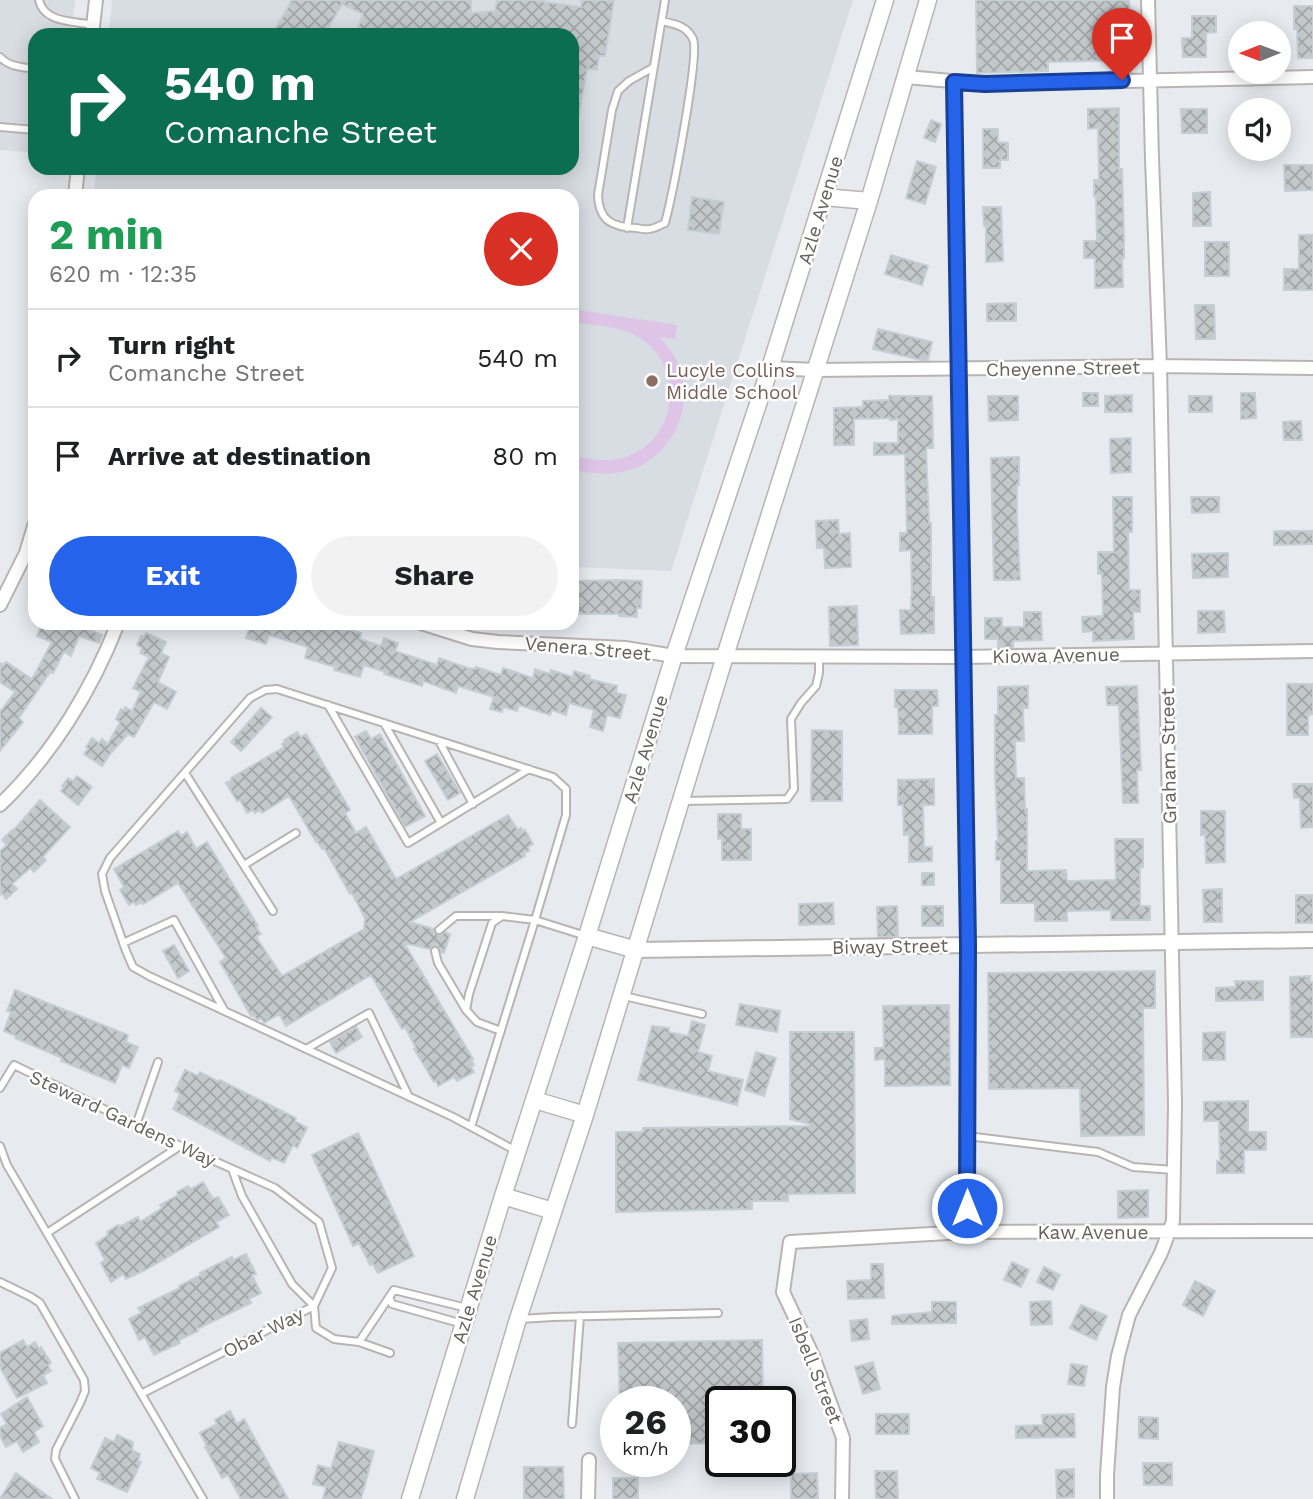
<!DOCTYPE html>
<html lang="en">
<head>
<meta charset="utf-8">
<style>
  body { margin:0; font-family:"Work Sans",sans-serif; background:#f2f2f2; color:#202124; height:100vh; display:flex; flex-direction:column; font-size:26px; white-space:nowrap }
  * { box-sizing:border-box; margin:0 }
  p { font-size:23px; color:#757577 }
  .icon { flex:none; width:38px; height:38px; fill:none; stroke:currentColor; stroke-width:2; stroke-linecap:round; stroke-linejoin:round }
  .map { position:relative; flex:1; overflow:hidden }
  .drawer { position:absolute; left:28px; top:189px; width:551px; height:441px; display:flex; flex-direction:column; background:#fff; border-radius:21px; box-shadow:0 4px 18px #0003 }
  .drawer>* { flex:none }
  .banner { position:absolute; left:28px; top:28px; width:551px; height:147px; border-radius:21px; box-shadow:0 4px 18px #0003; background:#0b6e4f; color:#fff; overflow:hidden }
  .needle { width:46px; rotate:269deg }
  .buttons { position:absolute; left:1228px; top:21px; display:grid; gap:14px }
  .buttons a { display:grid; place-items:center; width:63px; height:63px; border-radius:50%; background:#fff; box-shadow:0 4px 18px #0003; font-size:35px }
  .speed { position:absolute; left:600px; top:1386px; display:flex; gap:14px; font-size:35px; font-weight:700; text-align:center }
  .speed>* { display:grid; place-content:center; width:91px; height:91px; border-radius:50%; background:#fff; box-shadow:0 4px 18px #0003; line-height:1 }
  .speed small { font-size:18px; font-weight:400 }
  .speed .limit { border:4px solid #111; border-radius:10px; background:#fff; color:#111 }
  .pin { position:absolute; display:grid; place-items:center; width:60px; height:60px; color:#fff; margin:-72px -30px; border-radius:50% 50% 50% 0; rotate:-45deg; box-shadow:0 0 7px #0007 }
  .pin .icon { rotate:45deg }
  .me { position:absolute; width:77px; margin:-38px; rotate:0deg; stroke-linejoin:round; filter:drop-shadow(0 0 5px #0008) }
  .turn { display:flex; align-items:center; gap:24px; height:147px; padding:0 21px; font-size:32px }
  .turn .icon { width:91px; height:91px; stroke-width:2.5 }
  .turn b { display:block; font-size:49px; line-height:60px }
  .round { display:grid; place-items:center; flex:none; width:74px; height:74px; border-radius:37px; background:#f2f2f2 }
  .headline { display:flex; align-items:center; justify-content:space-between; height:119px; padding:0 21px }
  h1 { font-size:42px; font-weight:700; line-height:52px; color:#1e9e55 }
  .cta { display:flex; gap:14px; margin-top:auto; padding:14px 21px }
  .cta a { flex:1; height:80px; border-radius:42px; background:#2563eb; color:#fff; font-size:28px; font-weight:700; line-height:80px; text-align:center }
  .cta a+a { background:#f2f2f2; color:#202124 }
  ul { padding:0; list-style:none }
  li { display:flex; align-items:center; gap:21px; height:98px; padding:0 21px; border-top:2px solid #e0e0e0 }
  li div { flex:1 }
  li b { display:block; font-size:26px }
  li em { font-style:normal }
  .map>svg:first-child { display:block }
  .education { fill:#d8dde3 }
  .green { fill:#dec4e7 }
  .building { fill:url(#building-cross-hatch); stroke:#c5ced5; stroke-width:2 }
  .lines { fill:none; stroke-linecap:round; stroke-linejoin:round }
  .service-casing { stroke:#b9b4b2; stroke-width:10 }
  .minor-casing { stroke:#b9b4b2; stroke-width:16 }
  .tertiary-casing { stroke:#b9b4b2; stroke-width:18 }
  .secondary-casing { stroke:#b9b4b1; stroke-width:19 }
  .service { stroke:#fff; stroke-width:6 }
  .minor { stroke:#fff; stroke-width:12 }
  .tertiary { stroke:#fff; stroke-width:14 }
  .secondary { stroke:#fff; stroke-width:16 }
  .route-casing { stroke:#184099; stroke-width:18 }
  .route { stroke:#2563eb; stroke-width:12 }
  .education-dot { fill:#8d6e63; stroke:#fff; stroke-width:2.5 }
  .labels { text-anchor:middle; stroke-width:5; stroke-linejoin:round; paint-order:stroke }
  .street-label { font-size:19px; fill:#67605e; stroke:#fff }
  .education-label { font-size:19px; fill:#785e54; stroke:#fff; text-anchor:start }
</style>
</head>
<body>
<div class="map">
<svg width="1313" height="1499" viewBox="0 0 1313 1499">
  <defs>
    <pattern id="building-cross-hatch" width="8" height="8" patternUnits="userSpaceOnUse" patternTransform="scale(1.75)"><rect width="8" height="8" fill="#c3c8cb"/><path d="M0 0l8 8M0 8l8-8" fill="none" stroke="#a2a6a8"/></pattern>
  </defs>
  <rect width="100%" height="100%" fill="#e7ebf0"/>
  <path class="education" d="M0 0H75L71 35H35V153L0 150Z
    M112 0H853L671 571 572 567V196H94L96 168H572V35H109Z"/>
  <path class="green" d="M572 309 677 325 675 339 660 337C668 347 676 356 680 369 695 411 669 460 626 471 608 476 590 473 572 470V456C590 459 608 463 625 457 680 440 686 362 635 335 617 326 592 325 572 322Z"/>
  <path class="building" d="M292 0H471V13L495 11 497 0H545L544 2 581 7 582 0H614L605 56H599L597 70 587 69 578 120 572 119V35H417L405 31 404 35H355L363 14 342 4 324 35H272Z
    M976 0H1129L1130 60 1048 62V71L977 73Z
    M1294 6H1313V58H1298L1297 29H1294Z
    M1192 16H1216V32L1206 33V57H1183L1182 38H1192Z
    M1119 108V169H1122L1124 240V258H1122L1123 287 1095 288V258H1084V241H1097L1096 196H1094V180H1099L1098 128 1088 129V109Z
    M1181 109H1207V133H1182Z
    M931 120 941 124 935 142 924 138Z
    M983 129H998V142L1008 143V160H1000V168H983Z
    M917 161 936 167 925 204 906 198Z
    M1284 165H1313L1312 190 1285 191Z
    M1210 192 1211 226H1193V193Z
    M692 197 724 202 719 234 688 230Z
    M983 207H1001L1003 261 986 262V226H984Z
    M1299 235H1313V290H1284V269H1299Z
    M1205 242H1229V276H1205Z
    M891 255 928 266 922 285 885 274Z
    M1016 303V321H987V304Z
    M1195 305H1214L1215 339H1196Z
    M878 329 932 342 928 360H921L873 349Z
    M1083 393H1098V406H1083Z
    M1241 393H1255L1256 418 1241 419Z
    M1132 395V412H1105V396Z
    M889 396H932L933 448H926L929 523H931V597H934V633L901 634 900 610H911V597H912L911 550 900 551V533H907L905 454 874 455V443H898V419L890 420V418L854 419V445H834V408L863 407V401L889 400Z
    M988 396H1018V420L989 421Z
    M1189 396H1212V412H1189Z
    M1301 421 1302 440H1284L1283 422Z
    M1131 438V472L1111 473 1110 439Z
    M1019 457V485H1017V517L1020 580H994L991 458Z
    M1113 497H1132V532H1128L1129 590H1140V612H1133L1134 639 1093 641V631L1083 632 1082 617 1103 616 1102 574H1098V552H1114Z
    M1191 497H1219V512L1192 513Z
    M838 520 839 534 850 533 851 567 825 568 824 548H817L816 521Z
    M1274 531H1313V544L1274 545Z
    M1228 553V577L1193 578 1192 554Z
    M618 580 642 581 641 608H637V617L619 616V614H572V581Z
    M857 606 858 645 830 646 829 607Z
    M1198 611H1224L1225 632 1198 633Z
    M1024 612H1041L1042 640 1013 641V647L998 648V639H985V618H1002V627H1024Z
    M42 623H73L102 635 99 643 79 636 71 656 64 652 53 673 50 672 19 718 23 722 0 751V712L15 692 0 682V663L4 665 6 662 32 679 52 642 37 636Z
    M251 623H305L315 626V623H324L361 633 360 639 381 646 384 638 398 643 395 651 437 665 439 658 468 668 475 669 476 667 501 675 503 668 533 678 535 669 550 674 551 670 573 677 574 671 590 676 589 679 617 686 616 693 626 695 620 718 607 715 603 731 590 727 594 710 569 703 566 715 552 710 550 715 519 705 517 711 503 707 502 712 490 709 494 697 458 686 456 693 423 681 422 686 384 674 385 672 364 665 360 677 334 670 335 667 305 658 308 647 269 635 266 644 246 638Z
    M146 633 166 642 161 653 169 657 158 682 176 692 167 709 154 702 134 737 128 734 110 754 102 766 84 754 88 748 86 747 92 738 99 743 102 739 108 744 120 722 116 719 121 709 124 711 125 707 132 711 141 692 133 688 149 657 140 653 142 648 137 645 141 636 144 637Z
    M1287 684H1313V714L1308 715V735H1287Z
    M1028 686V708H1023L1024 741H1015L1016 778H1024L1025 809H1027V871L1066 870 1067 881 1116 880 1115 839H1143V867H1140V906H1150V920H1111V910L1067 911V921H1035V903H1001V860H996V841H998L995 773V715H998V687Z
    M1137 686 1141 770H1137L1138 803H1123L1119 705H1107L1106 687Z
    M895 690H937L938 706H932V734H899L898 707H895Z
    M261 708 272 717 241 751 231 742Z
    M812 730 842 731V801H811Z
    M366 731 371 739 380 734 425 816 405 827 355 737Z
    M297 732 301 737 306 734 350 810 345 813 356 833 366 827 396 879 508 815 518 830 521 828 523 832 525 830 533 844 528 847 529 851 524 853 525 856 410 922 434 929V933L438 935 445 932 450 934 444 953 441 952 439 948 436 945 432 947 430 949 404 943 473 1059H471L474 1065 471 1067 474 1072 457 1081 454 1077 438 1086 436 1080 434 1082 414 1049 416 1048 405 1027 402 1029 371 975 286 1026 279 1014 264 1023 261 1018 257 1020 254 1016H251L220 962 226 958 178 883 143 904 142 902 136 905 134 902 129 905 120 890 124 887 114 869 178 831 181 836 187 832 196 849 207 842 258 926 256 927 261 934 256 937 282 976 364 929 365 918 352 893 350 894 324 848 322 849 317 841 316 842 289 796 262 813 260 810 255 813 253 810 247 813 240 800 237 801 226 783 232 780 231 778 284 747 282 744 285 742 284 740Z
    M437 754 460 793 448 800 425 761Z
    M77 776 92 787 78 805 61 791 64 788 62 786 68 778 73 781Z
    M934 779V805H923L924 847H932V861L909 862V834L904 835 903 805H898V780Z
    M1293 784H1313V827L1301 828 1300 798H1294Z
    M40 800 70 827 43 857 46 860 34 872 30 868 12 884 17 889 6 899 2 893 0 895V851L7 845 2 840 12 830 13 831Z
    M1201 811H1225V862L1206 863 1205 835H1201Z
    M718 814H741V829H751V860H722V838L718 839Z
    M922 873H934V885H922Z
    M1222 889V922H1204L1203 890Z
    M1296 895H1313V923H1296Z
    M833 903 834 924 799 925V904Z
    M897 906 898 937H878L877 907Z
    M922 906H943V926H922Z
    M174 945 189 971 178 978 163 951Z
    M1155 971V1008H1143L1144 1135 1081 1136 1080 1088 989 1089 988 973Z
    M1310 976V983L1313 982V1037H1291L1290 977Z
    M1235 981H1263V1000L1216 1001V988L1236 987Z
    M15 990 128 1035 126 1042 138 1047 129 1068 122 1065 115 1083 61 1061 62 1058 15 1038 16 1036 4 1031 11 1012 7 1011Z
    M740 1004 780 1011 777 1032 736 1025Z
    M949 1005 950 1085 885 1086V1059L875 1060V1048H884L883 1006Z
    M692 1021 705 1025 698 1052 712 1056 708 1071 743 1080 737 1105 638 1080 652 1026 669 1028V1032L688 1036Z
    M356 1027 362 1037 336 1053 330 1042Z
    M790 1032H854L855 1193 788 1194V1201H752V1209L616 1212V1132H643V1128L809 1126 810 1124 790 1119Z
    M1225 1032V1060H1203V1033Z
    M756 1052 776 1058 764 1096 745 1090Z
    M185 1070 198 1076 200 1072 219 1082 220 1080 296 1118 295 1121 307 1128 297 1148 293 1145 284 1163 271 1157 270 1161 173 1109 180 1094 175 1091Z
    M1248 1101V1132H1266V1150H1244V1173H1217V1161H1220L1219 1121H1204V1102Z
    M358 1133 414 1256 378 1273 373 1264 370 1265 359 1243 353 1246 312 1155Z
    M203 1182 213 1199 218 1197 229 1215 216 1222 219 1227 145 1270 126 1279 123 1274 111 1282 101 1263 105 1260 96 1243 108 1235 107 1232 118 1225 119 1227 138 1217 140 1222 162 1208 160 1205 178 1195 177 1192 188 1186 191 1189Z
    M1148 1190V1217L1118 1218V1191Z
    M246 1254 256 1274 252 1275 261 1293 249 1299 251 1303 197 1329 198 1331 179 1340 180 1343 154 1355 145 1337 139 1340 129 1319 141 1313 138 1308 180 1288 179 1286 201 1275 200 1273 232 1257 233 1260Z
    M1012 1262 1029 1270 1021 1287 1004 1280Z
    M871 1264H883L884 1298 848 1299 847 1281 871 1280Z
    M1044 1267 1060 1275 1053 1290 1037 1282Z
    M1195 1281 1215 1291 1203 1316 1183 1305Z
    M1051 1301 1052 1324 1031 1325 1030 1302Z
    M932 1302H956V1323L892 1324V1316L932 1312Z
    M1081 1305 1107 1316 1096 1340 1070 1328Z
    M867 1319 869 1339 852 1341 850 1321Z
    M23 1340 27 1347 35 1342 39 1349 41 1347 51 1363 48 1365 51 1371 43 1375 47 1383 17 1398 0 1367V1353Z
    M762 1340 763 1402H721V1443L676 1444V1402H620L618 1343Z
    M873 1362 880 1389 863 1394 855 1367Z
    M1071 1364 1087 1366 1084 1386 1068 1384Z
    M27 1397 43 1426 34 1432 39 1442 23 1452 17 1441 6 1447 0 1436V1428L7 1424 1 1414Z
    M230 1411 237 1424 244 1419 288 1499H241L228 1475 222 1478 205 1447 207 1446 200 1433 217 1424 215 1420Z
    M876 1414H909V1434H876Z
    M1074 1414 1075 1437 1016 1438V1426L1043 1425 1042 1415Z
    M1139 1417 1158 1418V1439L1139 1438Z
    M117 1435 133 1442 132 1450 140 1454 138 1461 141 1462 127 1492 97 1479 100 1473 91 1468 105 1438 114 1442Z
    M339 1442 374 1451 361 1499H323L326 1487 313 1484 318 1465 331 1469Z
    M1143 1463H1172V1485H1144Z
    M524 1467H563L564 1499H524Z
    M1074 1469V1497L1057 1498 1056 1470Z
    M875 1471H897L898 1499H876Z
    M16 1473 52 1499H0Z
    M817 1473 818 1499H791V1474Z
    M613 1478H638V1499H613Z"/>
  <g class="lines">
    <defs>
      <path id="service" d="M39 0C44 23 74 21 93 25
        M0 57C9 67 22 67 35 69
        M654 67 629 81 618 91 612 110 598 195C599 221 612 227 637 228 641 229 645 230 649 229 654 229 661 225 665 223 672 197 700 55 693 39 687 26 675 24 662 21
        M0 127 35 130
        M627 228 665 0
        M328 705 408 843 529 769
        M384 723 441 823
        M439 741 473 804
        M185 773 273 911
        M683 801 787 799 794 789 791 719 801 703 816 686 819 673V656
        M244 865 296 833
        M439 930 456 916H501
        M123 943 174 920 224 1010
        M435 951 438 963 466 1010
        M624 996 702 1014
        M306 1049 369 1013 409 1097
        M0 1088 14 1065 165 1139 275 1188 319 1222 332 1268 314 1306
        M136 1125 158 1062
        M471 1127 535 920 502 916 492 923 469 994 466 1010 477 1022 501 1031
        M967 1136 1098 1152 1133 1167 1174 1170
        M0 1146 7 1165 203 1499
        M518 1152 453 1117 149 976 133 967 126 951 105 891 102 874 110 858 250 698 265 690 277 689 553 777 566 789V815L535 920 586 936
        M232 1169 242 1196 292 1284 314 1306
        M47 1233 180 1146
        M0 1282 31 1297 40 1303 84 1380 85 1391 80 1403 56 1450 55 1459 75 1499
        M389 1297 392 1304 463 1324
        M314 1306 316 1328 334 1339 359 1342 390 1353
        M520 1319 553 1317 718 1313
        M359 1342 394 1290 467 1308
        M141 1394 314 1306
        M572 1424 580 1316"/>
      <path id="minor" d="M92 35 96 0
        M906 77 985 84 1313 77
        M954 82 968 945 966 1232
        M75 196 78 168
        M770 368 816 370 1160 366 1313 368
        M0 605 26 553 35 523
        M421 623 472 639 498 642 625 648 674 656 963 657 1313 651
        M0 805C52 755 92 690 118 623
        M588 1499 589 1460
        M842 1499 843 1438 813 1356 783 1292 790 1242 966 1232 1313 1231
        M1107 1499V1475L1113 1387 1118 1356 1129 1315 1161 1253 1173 1221 1175 1104 1160 366 1152 159 1148 0"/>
      <path id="tertiary" d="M636 950 1313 940"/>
      <path id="secondary" d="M824 197 869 201
        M587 936 636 950
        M535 1100 585 1115
        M503 1196 553 1211
        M410 1499 503 1196 587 936 674 656 770 368 885 0
        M465 1499 518 1319 585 1115 725 656 869 201 928 0"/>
    </defs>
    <use href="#service" class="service-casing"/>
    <use href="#minor" class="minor-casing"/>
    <use href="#tertiary" class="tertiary-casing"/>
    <use href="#secondary" class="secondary-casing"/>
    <use href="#service" class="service"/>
    <use href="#minor" class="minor"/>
    <use href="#tertiary" class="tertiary"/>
    <use href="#secondary" class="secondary"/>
  </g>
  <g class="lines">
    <defs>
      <path id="route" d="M967 1208 968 945 954 82 985 84 1122 80"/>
    </defs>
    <use href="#route" class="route-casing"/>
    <use href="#route" class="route"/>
  </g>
  <circle class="education-dot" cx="652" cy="381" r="7"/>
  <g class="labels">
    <g class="street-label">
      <text transform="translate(820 210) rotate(-73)" y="7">Azle Avenue</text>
      <text transform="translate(1063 368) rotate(-1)" y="7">Cheyenne Street</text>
      <text transform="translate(588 648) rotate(5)" y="7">Venera Street</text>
      <text transform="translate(1056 655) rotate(-1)" y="7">Kiowa Avenue</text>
      <text transform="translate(645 749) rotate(-73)" y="7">Azle Avenue</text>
      <text transform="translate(1168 756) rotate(-91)" y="7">Graham Street</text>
      <text transform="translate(890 946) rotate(-1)" y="7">Biway Street</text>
      <text transform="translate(123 1118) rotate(25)" y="7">Steward Gardens Way</text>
      <text x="1093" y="1239">Kaw Avenue</text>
      <text transform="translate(474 1289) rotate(-73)" y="7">Azle Avenue</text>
      <text transform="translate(263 1332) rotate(-27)" y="7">Obar Way</text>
      <text transform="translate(816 1370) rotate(68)" y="7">Isbell Street</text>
    </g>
    <g class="education-label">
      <text x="666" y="377">Lucyle Collins<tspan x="666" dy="22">Middle School</tspan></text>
    </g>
  </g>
</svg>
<div class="buttons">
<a><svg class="needle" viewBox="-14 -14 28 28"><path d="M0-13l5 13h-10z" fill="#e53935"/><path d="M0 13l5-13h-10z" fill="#757577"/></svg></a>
<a><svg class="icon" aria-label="sound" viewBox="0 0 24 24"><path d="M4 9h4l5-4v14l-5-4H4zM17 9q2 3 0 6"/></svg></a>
</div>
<div class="speed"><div>26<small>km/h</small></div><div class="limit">30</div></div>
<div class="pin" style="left:1122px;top:80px;background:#d93025"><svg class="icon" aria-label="arrive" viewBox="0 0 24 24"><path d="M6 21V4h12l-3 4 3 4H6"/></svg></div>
<svg class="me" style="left:967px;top:1208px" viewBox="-20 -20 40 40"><circle r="17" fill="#2563eb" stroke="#fff" stroke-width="3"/><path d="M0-11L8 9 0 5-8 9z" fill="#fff"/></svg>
<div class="banner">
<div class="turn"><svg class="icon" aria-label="right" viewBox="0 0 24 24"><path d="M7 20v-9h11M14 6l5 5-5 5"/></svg><div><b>540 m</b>Comanche Street</div></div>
</div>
<section class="drawer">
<div class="headline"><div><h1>2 min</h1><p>620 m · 12:35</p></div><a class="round" style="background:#d93025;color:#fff"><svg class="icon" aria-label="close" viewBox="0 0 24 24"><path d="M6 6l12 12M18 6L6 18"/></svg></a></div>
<ul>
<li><svg class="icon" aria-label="right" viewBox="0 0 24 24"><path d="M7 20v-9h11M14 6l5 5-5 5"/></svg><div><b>Turn right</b><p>Comanche Street</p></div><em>540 m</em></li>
<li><svg class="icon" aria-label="arrive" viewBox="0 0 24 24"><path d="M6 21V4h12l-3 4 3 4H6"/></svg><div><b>Arrive at destination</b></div><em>80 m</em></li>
</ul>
<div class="cta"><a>Exit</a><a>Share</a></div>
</section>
</div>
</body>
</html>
